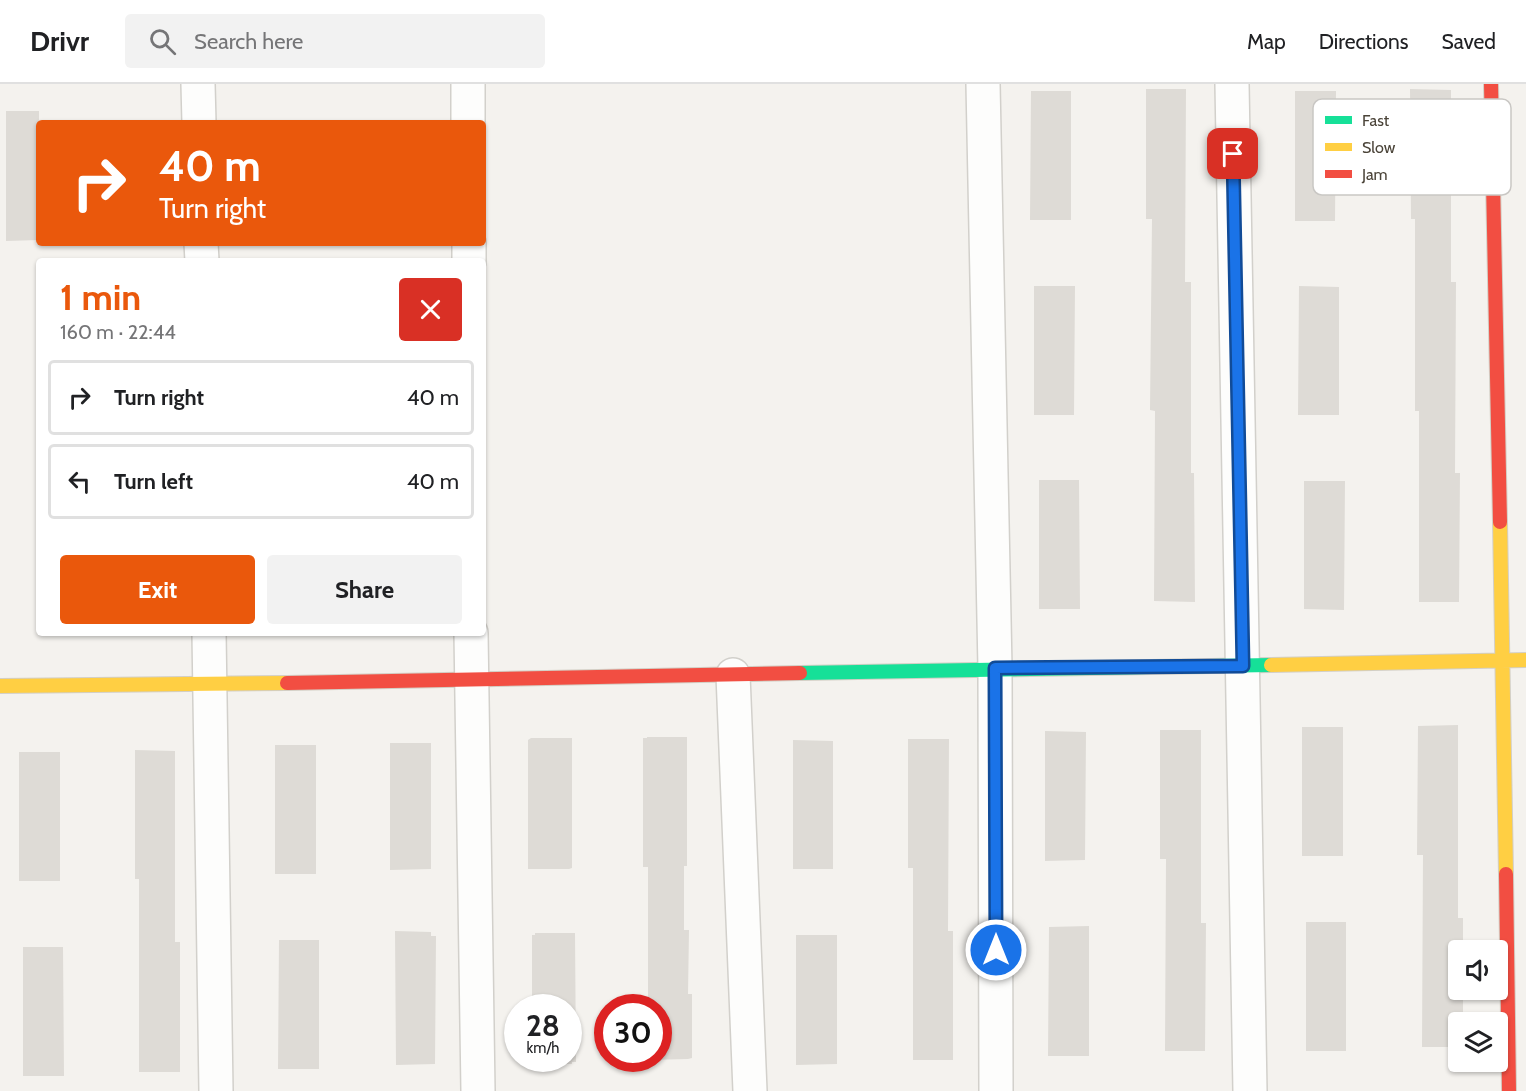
<!DOCTYPE html>
<html lang="en">
<head>
<meta charset="utf-8">
<style>
  body { margin:0; font-family:Cabin,sans-serif; background:#f2f2f2; color:#202124; height:100vh; display:flex; flex-direction:column; font-size:22px; white-space:nowrap }
  * { box-sizing:border-box; margin:0 }
  p { font-size:20px; color:#757577 }
  .icon { flex:none; width:33px; height:33px; fill:none; stroke:currentColor; stroke-width:2; stroke-linecap:round; stroke-linejoin:round }
  .map { position:relative; flex:1; overflow:hidden }
  .sheet { position:absolute; left:36px; top:174px; width:450px; height:378px; display:flex; flex-direction:column; background:#fff; border-radius:6px; box-shadow:0 2px 4px #0004 }
  .sheet>* { flex:none }
  .banner { position:absolute; left:36px; top:36px; width:450px; height:126px; border-radius:6px; box-shadow:0 2px 4px #0004; background:#ea580c; color:#fff; overflow:hidden }
  .buttons { position:absolute; left:1448px; top:856px; display:grid; gap:12px }
  .buttons a { display:grid; place-items:center; width:60px; height:60px; border-radius:6px; background:#fff; box-shadow:0 2px 4px #0004; font-size:30px }
  .speed { position:absolute; left:504px; top:910px; display:flex; gap:12px; font-size:30px; font-weight:700; text-align:center }
  .speed>* { display:grid; place-content:center; width:78px; height:78px; border-radius:50%; background:#fff; box-shadow:0 2px 4px #0004; line-height:1 }
  .speed small { font-size:15px; font-weight:400 }
  .speed .limit { border:9px solid #d22; background:#fff; color:#111 }
  .pin { position:absolute; display:grid; place-items:center; width:51px; height:51px; color:#fff; margin:-26px; border-radius:12px; box-shadow:0 3px 9px #0006 }
  .me { position:absolute; width:66px; margin:-33px; rotate:0deg; stroke-linejoin:round; filter:drop-shadow(0 0 4px #0008) }
  .turn { display:flex; align-items:center; gap:21px; height:126px; padding:0 24px; font-size:27px }
  .turn .icon { width:78px; height:78px; stroke-width:2.5 }
  .turn b { display:block; font-size:42px; line-height:51px }
  .round { display:grid; place-items:center; flex:none; width:63px; height:63px; border-radius:6px; background:#f2f2f2 }
  .head { display:flex; align-items:center; justify-content:space-between; height:102px; padding:0 24px }
  h1 { font-size:36px; font-weight:700; line-height:45px; color:#ea580c }
  .button { display:flex; gap:12px; margin-top:auto; padding:12px 24px }
  .button a { flex:1; height:69px; border-radius:6px; background:#ea580c; color:#fff; font-size:24px; font-weight:700; line-height:69px; text-align:center }
  .button a+a { background:#f2f2f2; color:#202124 }
  ul { padding:0; list-style:none }
  li { display:flex; align-items:center; gap:18px; height:75px; margin:0 12px 9px; padding:0 12px; border:3px solid #e0e0e0; border-radius:6px }
  li div { flex:1 }
  li b { display:block; font-size:22px }
  li em { font-style:normal }
  header { display:flex; align-items:center; gap:36px; box-sizing:border-box; height:84px; padding:0 30px; background:#fff; border-bottom:2px solid #e0e0e0 }
  header strong { font-size:28px }
  nav { display:flex; gap:33px; margin-inline-start:auto; font-size:21px }
  .search { width:420px; height:54px; background:#f2f2f2; display:flex; align-items:center; gap:15px; box-sizing:border-box; padding:0 21px; border-radius:6px; color:#757577; font-size:22px }
  .map>svg:first-child { display:block }
  .building { fill:#dedbd6 }
  .lines { fill:none; stroke-linecap:round; stroke-linejoin:round }
  .street-casing { stroke:#d2d0cb; stroke-width:36 }
  .fast-casing { stroke:#d3cfc5; stroke-width:16 }
  .slow-casing { stroke:#d3cfc5; stroke-width:16 }
  .jam-casing { stroke:#d3cfc5; stroke-width:16 }
  .street { stroke:#fdfdfc; stroke-width:33 }
  .fast { stroke:#16e098; stroke-width:14 }
  .slow { stroke:#ffcf43; stroke-width:14 }
  .jam { stroke:#f24e42; stroke-width:14 }
  .route-casing { stroke:#114b97; stroke-width:15 }
  .route { stroke:#1a73e8; stroke-width:10 }
  .key { fill:#fff; stroke:#c9c7c4; stroke-width:1.5 }
  .key-label { font-size:16px; fill:#4b4439 }
</style>
</head>
<body>
<header>
<strong>Drivr</strong>
<div class="search"><svg class="icon" aria-label="search" viewBox="0 0 24 24"><circle cx="10" cy="10" r="6"/><path d="M15 15l6 6"/></svg>Search here</div>
<nav><a>Map</a><a>Directions</a><a>Saved</a></nav>
</header>
<div class="map">
<svg width="1526" height="1007" viewBox="0 0 1526 1007">
  <rect width="100%" height="100%" fill="#f4f2ee"/>
  <path class="building" d="M1146 5H1186L1185 198H1191V389H1194L1195 518 1154 517 1155 327 1150 326 1152 135H1146Z
    M1410 5 1451 6V198H1456L1455 389H1460L1459 518H1419V327H1415V135H1411Z
    M1031 7H1071V136H1030Z
    M1295 7H1336L1335 137H1295Z
    M6 27H39V156L6 157Z
    M1034 202H1075L1074 331H1034Z
    M1299 202 1339 203V331H1298Z
    M1039 396H1079L1080 525H1039Z
    M1304 397H1345L1344 526 1304 525Z
    M1458 641V834H1463V867H1458V906H1463V939H1458V963H1422L1423 771H1417L1418 642Z
    M1302 643H1343V772H1302Z
    M1160 646H1201V839H1206L1205 967H1165L1166 775H1160Z
    M1045 647 1086 648 1085 776 1045 777Z
    M647 653H687V782H684V846H689L688 910H692V974L688 975 648 976 658 975V924H648V783H643V654H647Z
    M531 654H572V784L569 785H528V656Z
    M908 655H949L948 847H953V976H913V784H908Z
    M793 656 833 657V785H793Z
    M390 659H431V785L390 786Z
    M275 661H316V790H275Z
    M135 666 175 667V858H180V988H139V795H135Z
    M19 668H60V797H19Z
    M1306 838H1346V967H1306Z
    M1089 842V972H1048L1049 843Z
    M395 847 431 848V852H436L435 980 396 981Z
    M535 849H575L576 978H572V980H532V975H568V924H532V851H535Z
    M796 851H837V980L796 981Z
    M279 856H319V985H278Z
    M23 863H63L64 992H23Z"/>
  <g class="lines">
    <defs>
      <path id="street" d="M198 0 199 39
        M468 0V39
        M983 0 995 584 996 1007
        M1232 0 1250 1007
        M201 159 202 177
        M469 159V177
        M209 549 216 1007
        M471 549 478 1007
        M733 591 750 1007"/>
      <path id="fast" d="M800 589 1271 581"/>
      <path id="slow" d="M1500 438 1506 790
        M1271 581 1526 576
        M0 602 287 599"/>
      <path id="jam" d="M1491 0 1500 438
        M287 599 800 589
        M1506 790 1509 1007"/>
    </defs>
    <use href="#street" class="street-casing"/>
    <use href="#fast" class="fast-casing"/>
    <use href="#slow" class="slow-casing"/>
    <use href="#jam" class="jam-casing"/>
    <use href="#street" class="street"/>
    <use href="#fast" class="fast"/>
    <use href="#slow" class="slow"/>
    <use href="#jam" class="jam"/>
  </g>
  <g class="lines">
    <defs>
      <path id="route" d="M996 866 995 584 1243 582 1233 70"/>
    </defs>
    <use href="#route" class="route-casing"/>
    <use href="#route" class="route"/>
  </g>
  <rect x="1313" y="15" width="198" height="96" rx="9" class="key"/>
  <rect x="1325" y="32" width="27" height="8" fill="#16e098"/>
  <rect x="1325" y="59" width="27" height="8" fill="#ffcf43"/>
  <rect x="1325" y="86" width="27" height="8" fill="#f24e42"/>
  <g class="key-label">
    <text x="1362" y="42">Fast</text>
    <text x="1362" y="69">Slow</text>
    <text x="1362" y="96">Jam</text>
  </g>
</svg>
<div class="buttons">
<a><svg class="icon" aria-label="sound" viewBox="0 0 24 24"><path d="M4 9h4l5-4v14l-5-4H4zM17 9q2 3 0 6"/></svg></a>
<a><svg class="icon" aria-label="layers" viewBox="0 0 24 24"><path d="M12 4l9 5-9 5-9-5zM3 14l9 5 9-5"/></svg></a>
</div>
<div class="speed"><div>28<small>km/h</small></div><div class="limit">30</div></div>
<div class="pin" style="left:1233px;top:70px;background:#d93025"><svg class="icon" aria-label="arrive" viewBox="0 0 24 24"><path d="M6 21V4h12l-3 4 3 4H6"/></svg></div>
<svg class="me" style="left:996px;top:866px" viewBox="-20 -20 40 40"><circle r="17" fill="#1a73e8" stroke="#fff" stroke-width="3"/><path d="M0-11L8 9 0 5-8 9z" fill="#fff"/></svg>
<div class="banner">
<div class="turn"><svg class="icon" aria-label="right" viewBox="0 0 24 24"><path d="M7 20v-9h11M14 6l5 5-5 5"/></svg><div><b>40 m</b>Turn right</div></div>
</div>
<section class="sheet">
<div class="head"><div><h1>1 min</h1><p>160 m · 22:44</p></div><a class="round" style="background:#d93025;color:#fff"><svg class="icon" aria-label="close" viewBox="0 0 24 24"><path d="M6 6l12 12M18 6L6 18"/></svg></a></div>
<ul>
<li><svg class="icon" aria-label="right" viewBox="0 0 24 24"><path d="M7 20v-9h11M14 6l5 5-5 5"/></svg><div><b>Turn right</b></div><em>40 m</em></li>
<li><svg class="icon" aria-label="left" viewBox="0 0 24 24"><path d="M17 20v-9H6M10 6l-5 5 5 5"/></svg><div><b>Turn left</b></div><em>40 m</em></li>
</ul>
<div class="button"><a>Exit</a><a>Share</a></div>
</section>
</div>
</body>
</html>
